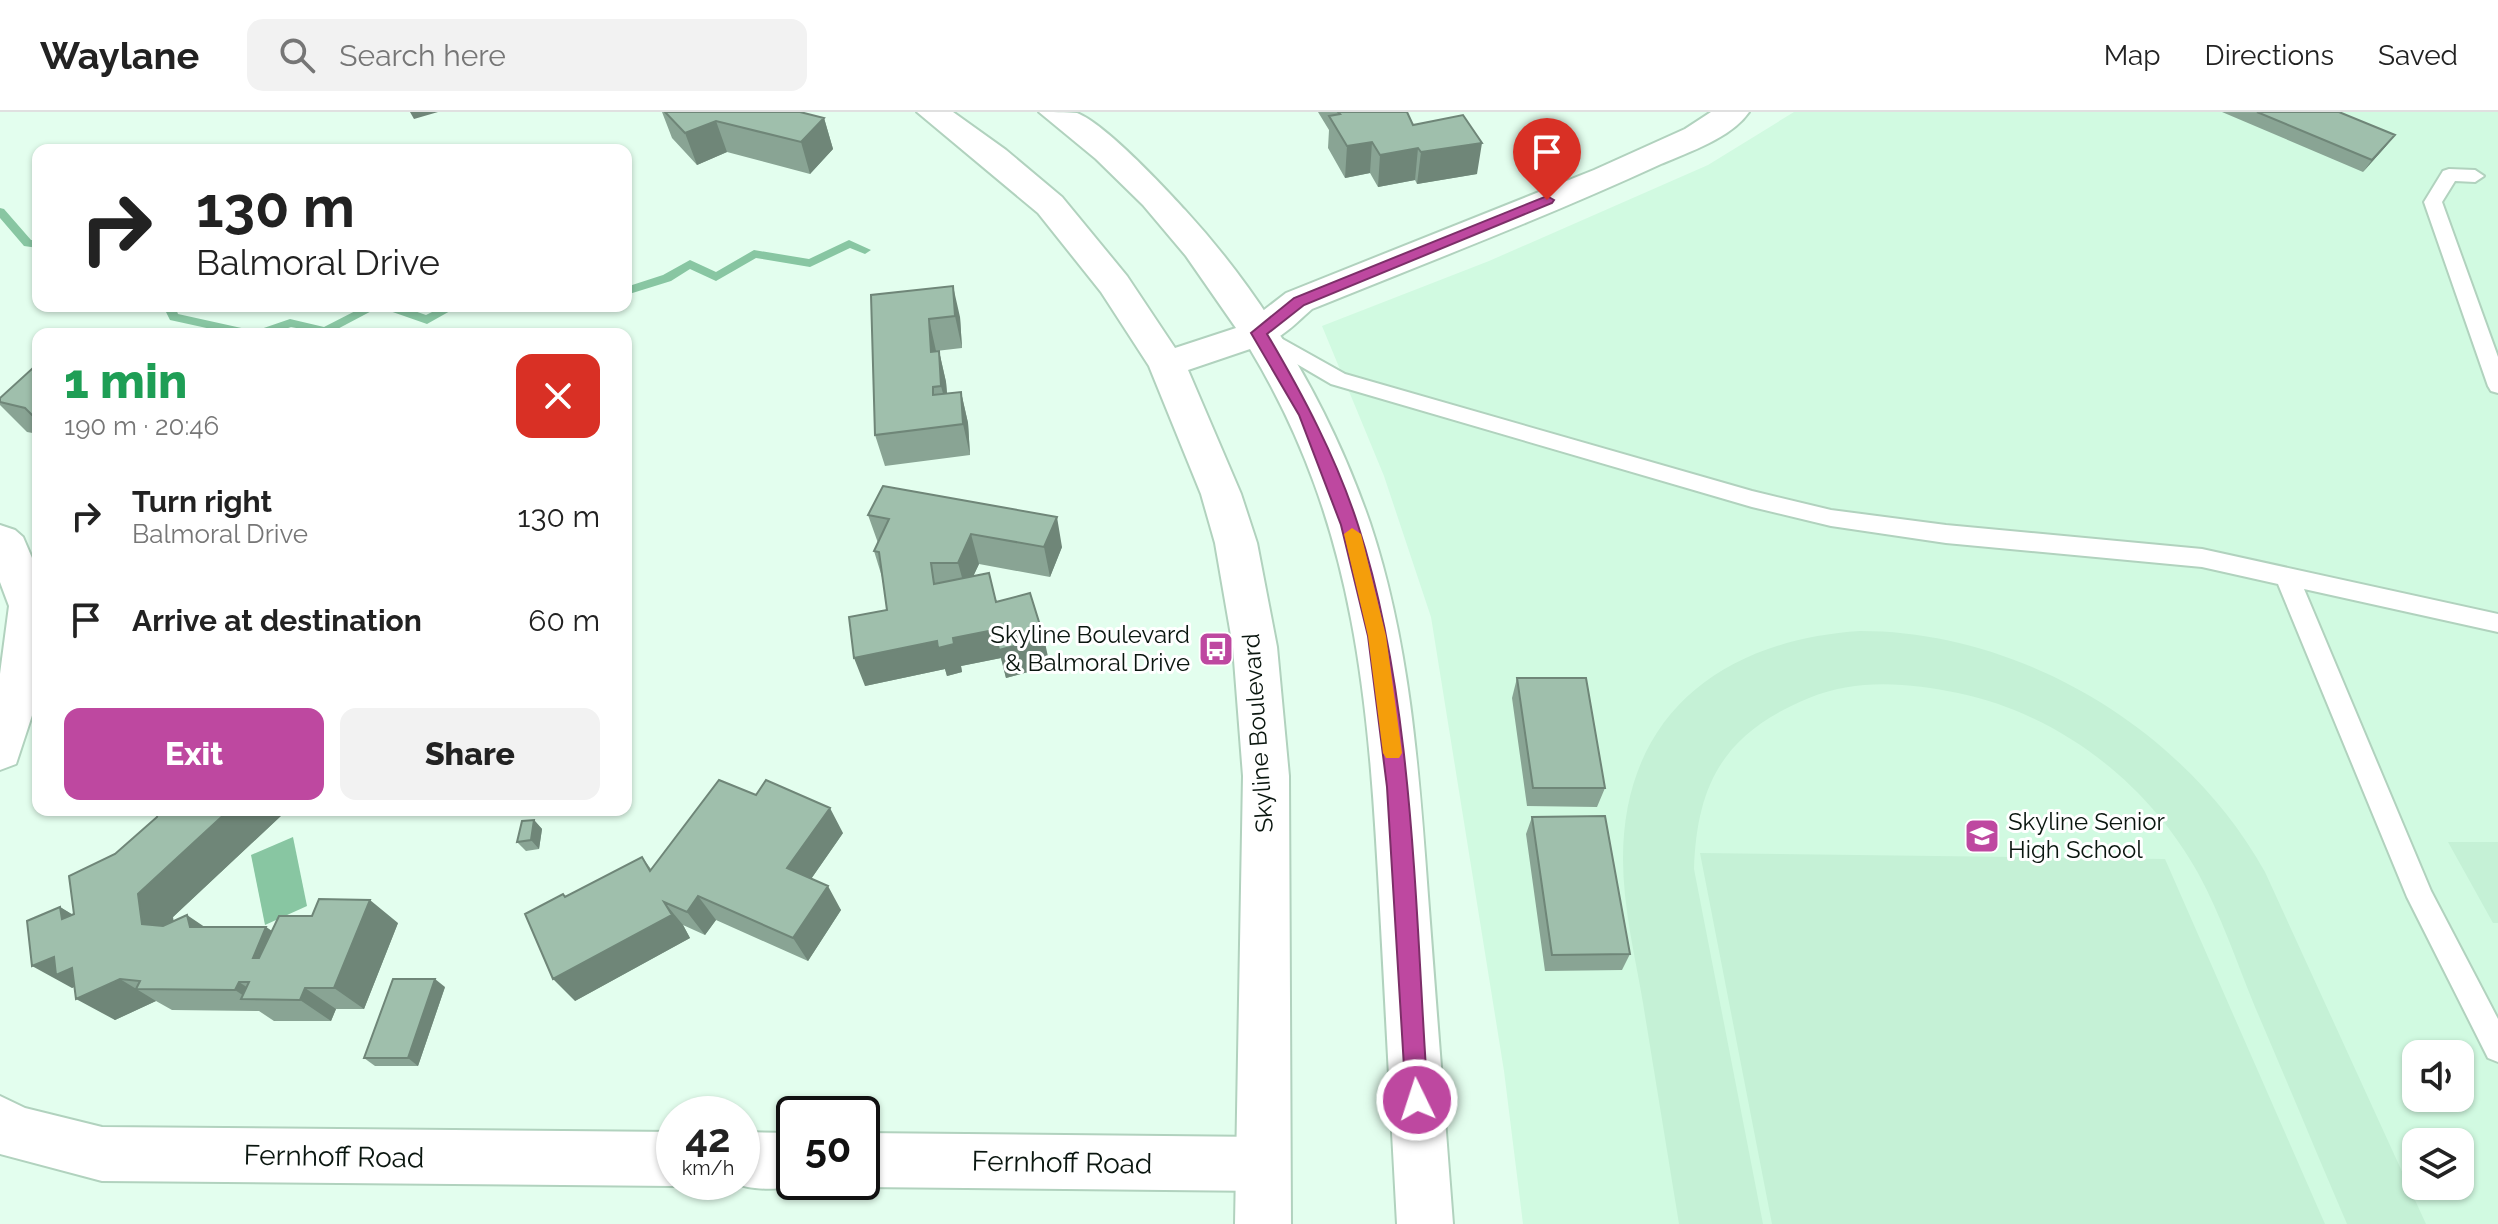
<!DOCTYPE html>
<html lang="en">
<head>
<meta charset="utf-8">
<style>
  body { margin:0; font-family:Raleway,sans-serif; background:#f2f2f2; color:#222; height:100vh; display:flex; flex-direction:column; font-size:30px; white-space:nowrap }
  * { box-sizing:border-box; margin:0 }
  p { font-size:26px; color:#767676 }
  .icon { flex:none; width:44px; height:44px; fill:none; stroke:currentColor; stroke-width:2; stroke-linecap:round; stroke-linejoin:round }
  .map { position:relative; flex:1; overflow:hidden }
  .panel { position:absolute; left:32px; top:216px; width:600px; height:488px; display:flex; flex-direction:column; background:#fff; border-radius:16px; box-shadow:0 2px 6px #0004 }
  .panel>* { flex:none }
  .guide { position:absolute; left:32px; top:32px; width:600px; height:168px; border-radius:16px; box-shadow:0 2px 6px #0004; background:#fff; color:#222; overflow:hidden }
  .buttons { position:absolute; left:2402px; top:928px; display:grid; gap:16px }
  .buttons a { display:grid; place-items:center; width:72px; height:72px; border-radius:16px; background:#fff; box-shadow:0 2px 6px #0004; font-size:40px }
  .speed { position:absolute; left:656px; top:984px; display:flex; gap:16px; font-size:40px; font-weight:700; text-align:center }
  .speed>* { display:grid; place-content:center; width:104px; height:104px; border-radius:50%; background:#fff; box-shadow:0 2px 6px #0004; line-height:1 }
  .speed small { font-size:20px; font-weight:400 }
  .speed .limit { border:4px solid #111; border-radius:12px; background:#fff; color:#111 }
  .pin { position:absolute; display:grid; place-items:center; width:68px; height:68px; color:#fff; margin:-82px -34px; border-radius:50% 50% 50% 0; rotate:-45deg; box-shadow:0 0 8px #0007 }
  .pin .icon { rotate:45deg }
  .me { position:absolute; width:88px; margin:-44px; rotate:356deg; stroke-linejoin:round; filter:drop-shadow(0 0 6px #0008) }
  .turn { display:flex; align-items:center; gap:28px; height:168px; padding:0 32px; font-size:36px }
  .turn .icon { width:104px; height:104px; stroke-width:2.5 }
  .turn b { display:block; font-size:56px; line-height:68px }
  .round { display:grid; place-items:center; flex:none; width:84px; height:84px; border-radius:16px; background:#f2f2f2 }
  .overview { display:flex; align-items:center; justify-content:space-between; height:136px; padding:0 32px }
  h1 { font-size:48px; font-weight:800; line-height:60px; color:#1e9e55 }
  .primary-button { display:flex; gap:16px; margin-top:auto; padding:16px 32px }
  .primary-button a { flex:1; height:92px; border-radius:16px; background:#be48a0; color:#fff; font-size:32px; font-weight:800; line-height:92px; text-align:center }
  .primary-button a+a { background:#f2f2f2; color:#222 }
  ul { padding:0; list-style:none }
  li { display:flex; align-items:center; gap:24px; height:104px; padding:0 32px }
  li div { flex:1 }
  li b { display:block; font-size:30px }
  li em { font-style:normal }
  header { display:flex; align-items:center; gap:48px; box-sizing:border-box; height:112px; padding:0 40px; background:#fff; border-bottom:2px solid #e0e0e0 }
  header strong { font-size:38px }
  nav { display:flex; gap:44px; margin-inline-start:auto; font-size:28px }
  .search { width:560px; height:72px; background:#f2f2f2; display:flex; align-items:center; gap:20px; box-sizing:border-box; padding:0 28px; border-radius:16px; color:#767676; font-size:30px }
  .map>svg:first-child { display:block }
  .built { fill:#d1fae1; fill-rule:evenodd }
  .green { fill:#c5f1d6 }
  .water { fill:#88c6a2 }
  .lines { fill:none; stroke-linecap:round; stroke-linejoin:round }
  .stream { fill:#88c6a2; fill-rule:evenodd }
  .lane-casing { stroke:#b1d2be; stroke-width:4 }
  .street-casing { stroke:#b1d2be; stroke-width:4 }
  .secondary-casing { stroke:#b1d2be; stroke-width:4 }
  .lane { fill:#fff; fill-rule:evenodd }
  .street { fill:#fff; fill-rule:evenodd }
  .secondary { fill:#fff; fill-rule:evenodd }
  .wall { fill:#89a494 }
  .shaded-wall { fill:#6f8678 }
  .building { fill:#9fbfac; stroke:#6f8678; stroke-width:2 }
  .route { fill:#be48a0; stroke:#7c2f68; stroke-width:2 }
  .slow { fill:#f59e0b }
  .labels { text-anchor:middle; stroke-width:6; stroke-linejoin:round; paint-order:stroke }
  .poi-label { font-size:24px; fill:#0a160f; stroke:#fff; text-anchor:end }
  .street-label { font-size:24px; fill:#0a160f; stroke:#fff }
  .near-street-label { font-size:28px; fill:#0a160f; stroke:#fff }
</style>
</head>
<body>
<header>
<strong>Waylane</strong>
<div class="search"><svg class="icon" aria-label="search" viewBox="0 0 24 24"><circle cx="10" cy="10" r="6"/><path d="M15 15l6 6"/></svg>Search here</div>
<nav><a>Map</a><a>Directions</a><a>Saved</a></nav>
</header>
<div class="map">
<svg width="2498" height="1112" viewBox="0 0 2498 1112">
  <rect width="100%" height="100%" fill="#e3feee"/>
  <path class="built" d="M1794 0H2498V1112H1523L1504 959 1431 505 1384 364 1322 214 1489 149 1708 53ZM2416 942H2460V986H2416ZM2416 1030H2460V1074H2416Z"/>
  <path class="green" d="M1860 519C2022 519 2186 618 2265 760L2426 1112H2347C2316 1040 2286 967 2255 895 2237 851 2221 803 2198 761 2148 671 2059 602 1958 581 1909 571 1857 566 1809 586 1726 620 1697 669 1694 757L1763 1112H1679C1667 1038 1655 965 1643 891 1635 844 1623 795 1623 747 1623 602 1723 528 1860 519Z
    M2448 730H2498V811H2493Z
    M1700 741 2165 747 2325 1112H1772Z"/>
  <path class="water" d="M293 725 307 794 265 813 251 743Z"/>
  <g class="lines">
    <path class="stream" d="M0 96 4 97 31 128H38V136L24 134 0 106Z
      M849 128 871 138 865 142 850 136 810 155 756 146 716 169 690 157 671 169 626 183V175L663 163 690 148 716 160 754 138 809 147Z
      M163 194H175L178 202 255 219 290 207 324 215 365 194H381L328 222 291 215 271 222H234L170 208Z
      M382 194H400L426 203 444 194H459L427 212 384 197Z"/>
    <defs>
      <path id="lane" d="M2449 57 2475 58 2484 64 2475 70 2455 69 2442 90 2498 245V281L2491 279 2488 274 2424 90 2443 59Z
        M1261 215 1345 262 1752 379 1831 398 1946 413 2202 437 2498 502V520L2304 477 2431 779 2498 907V950L2488 946 2407 785 2278 472 2202 455 1946 431 1831 414 1752 395 1331 272 1254 227 1251 222 1254 217Z"/>
      <path id="street" d="M1711 0H1749C1731 26 1689 40 1661 52 1546 105 1428 150 1312 197 1292 214 1273 238 1246 230L1241 221 1246 212 1286 181 1594 58 1685 17Z
        M0 413 15 418 23 425 38 460V585L16 652 0 658V562L9 494 0 470Z
        M0 984 25 996 102 1015 674 1020V1070H685L674 1074 102 1069 0 1042Z
        M742 1020 794 1021V1070H807C786 1079 752 1079 731 1070H742Z
        M862 1021 1263 1025 1282 1033 1290 1052 1282 1071 1263 1079 862 1075 849 1070H862Z"/>
      <path id="secondary" d="M917 0H953L1006 38 1062 85 1127 164 1175 236 1236 216 1186 144 1143 93 1096 47 1039 0C1050 0 1067 0 1077 1 1105 12 1163 74 1185 98 1266 186 1331 297 1370 411 1410 531 1419 659 1428 784 1436 894 1445 1003 1453 1112H1397C1391 1007 1386 902 1380 797 1369 595 1358 416 1250 237L1188 258 1241 382 1257 431 1277 535 1289 664 1291 1112H1235L1243 664 1233 535 1215 431 1201 382 1149 254 1101 180 1038 101Z"/>
    </defs>
    <use href="#lane" class="lane-casing"/>
    <use href="#street" class="street-casing"/>
    <use href="#secondary" class="secondary-casing"/>
    <use href="#lane" class="lane"/>
    <use href="#street" class="street"/>
    <use href="#secondary" class="secondary"/>
  </g>
  <path class="wall" d="M662 0H800L824 6 833 37 810 62 727 40 697 53 672 26Z
    M1318 0H1407L1413 13 1477 62 1417 72 1415 68 1378 75 1370 61 1345 66 1328 36 1329 18Z
    M2222 0H2339L2386 34 2363 60Z
    M871 183 960 205 962 236 936 239H939L946 270 947 282 961 280 968 311 970 343 885 354 875 323Z
    M38 256V322L27 320 0 293V286Z
    M868 403 1062 435 1050 465 979 452 973 464 996 490 1050 554 1006 566 1001 546 961 554 962 560 947 564 945 557 865 574 887 498 882 465 874 439 878 431Z
    M1517 566 1605 676 1597 695 1527 694 1512 586Z
    M283 702 173 805V809L204 815H266L272 819 398 811 364 897H336L331 909H274L259 899 172 898 156 889 115 908 74 875 72 876 60 795 73 803Z
    M1532 705 1630 842 1622 858 1545 859 1526 722Z
    M534 708 542 717 539 737 526 739 517 730Z
    M843 721 811 767 841 798 808 849 716 808 705 823 683 813 690 826 575 889 642 745 651 757Z
    M445 875 418 954H375L364 946Z"/>
  <path class="shaded-wall" d="M410 0H438L414 7Z
    M824 6 833 37 810 62 801 30Z
    M716 9 727 40 697 53 685 21Z
    M2395 23 2386 34 2363 60 2372 48Z
    M1372 30 1370 61 1345 66 1347 34Z
    M1482 31 1477 62 1417 72 1421 40Z
    M1418 36 1415 68 1378 75 1380 43Z
    M953 174 960 205 962 236 955 204Z
    M929 207 936 239 938 271 931 240Z
    M939 239 946 270 949 304 941 274Z
    M961 280 968 311 970 343 963 312Z
    M1057 405 1062 435 1050 465 1044 435Z
    M971 422 979 452 966 480 958 451Z
    M994 518 1001 546 961 554 962 560 947 564 945 557 865 574 854 546Z
    M1044 526 1050 554 1006 566 999 538Z
    M830 696 843 721 802 780 787 756Z
    M229 698H279L283 702 173 805 178 835 142 812 138 782Z
    M534 708 542 717 539 737 531 728Z
    M828 774 841 798 808 849 793 826Z
    M698 784 716 808 705 823 687 800Z
    M370 788 398 811 364 897 334 876Z
    M664 790 683 813 690 826 575 889 553 867Z
    M60 795 98 818 62 807Z
    M187 803 221 826 190 815Z
    M266 815 298 838 285 868 253 846Z
    M54 845 120 867 156 889 115 908 76 887V874L72 876 32 854Z
    M435 867 445 875 418 954 408 946Z
    M239 870 266 888H250L235 878Z
    M305 876 336 897 331 909 300 888Z"/>
  <path class="building" d="M665 0H800L824 6 801 30 716 9 685 21Z
    M1338 0H1407L1413 13 1463 3 1482 31 1421 40 1418 36 1380 43 1372 30 1347 34 1329 4 1340 2Z
    M2257 0H2339L2395 23 2372 48Z
    M953 174 955 204 929 207 931 240 939 239 941 274 933 275V283L961 280 963 312 875 323 871 183Z
    M34 255 38 256V309L25 296 0 290V286Z
    M883 374 1057 405 1044 435 971 422 958 451H931L934 472 989 461 996 490 1030 481 1044 526 999 538 994 518 953 526 954 532 938 536 937 529 854 546 849 505 887 498 879 440 874 439 889 407 868 403Z
    M1517 566H1586L1605 676H1533Z
    M719 668 756 683 766 668 830 696 787 756 828 774 793 826 698 784 687 800 664 790 672 803 553 867 525 802 563 782 565 785 642 745 650 759Z
    M159 698H229L138 782 142 812 163 814 187 803 190 815H266L253 846H259L279 804H312L319 787 370 788 334 876H305L300 888 241 887 249 870H239L235 878 136 877 140 869 120 867 76 887 72 856 56 863 54 845 32 854 27 809 60 795 62 807 74 802 69 764 115 742 157 705Z
    M1605 704 1630 842 1552 843 1532 705Z
    M534 708 531 728 517 730 522 709Z
    M393 867H435L408 946H364Z"/>
  <path class="route" d="M1547 84 1554 88 1552 91 1304 193 1267 222C1303 283 1336 345 1358 413 1415 589 1415 804 1428 988L1425 996 1417 999 1409 996 1406 988 1387 675 1368 524 1341 413 1299 303 1251 221 1294 186Z"/>
  <path class="slow" d="M1352 416 1361 422 1386 524 1402 641 1399 646H1386L1383 641 1368 524 1344 422Z"/>
  <defs>
    <symbol id="bus-square" viewBox="-11 -11 22 22"><rect x="-9" y="-9" width="18" height="18" rx="4" fill="#be48a0" stroke="#fff"/><path d="M-5-6H5V4H4V6H2V4H-2V6H-4V4H-5ZM-3.5-4V0h7V-4ZM-3.5 1.2v1.5H-2V1.2ZM2 1.2v1.5H3.5V1.2Z" fill="#fff"/></symbol>
    <symbol id="school-square" viewBox="-11 -11 22 22"><rect x="-9" y="-9" width="18" height="18" rx="4" fill="#be48a0" stroke="#fff"/><path d="M0-5L7-2L0 1L-7-2ZM-4 1L0 2.5L4 1V4Q0 6-4 4Z" fill="#fff"/></symbol>
  </defs>
  <g fill-rule="evenodd">
    <use href="#bus-square" x="1196" y="517" width="40" height="40"/>
    <use href="#school-square" x="1962" y="704" width="40" height="40"/>
  </g>
  <g class="labels">
    <g class="poi-label">
      <text x="1190" y="531">Skyline Boulevard<tspan x="1190" dy="28">&amp; Balmoral Drive</tspan></text>
      <text x="2008" y="718" text-anchor="start">Skyline Senior<tspan x="2008" dy="28">High School</tspan></text>
    </g>
    <g class="street-label">
      <text transform="translate(1258 621) rotate(-94)" y="8">Skyline Boulevard</text>
    </g>
    <g class="near-street-label">
      <text transform="translate(334 1044) rotate(1)" y="10">Fernhoff Road</text>
      <text transform="translate(1062 1050) rotate(1)" y="10">Fernhoff Road</text>
    </g>
  </g>
</svg>
<div class="buttons">
<a><svg class="icon" aria-label="sound" viewBox="0 0 24 24"><path d="M4 9h4l5-4v14l-5-4H4zM17 9q2 3 0 6"/></svg></a>
<a><svg class="icon" aria-label="layers" viewBox="0 0 24 24"><path d="M12 4l9 5-9 5-9-5zM3 14l9 5 9-5"/></svg></a>
</div>
<div class="speed"><div>42<small>km/h</small></div><div class="limit">50</div></div>
<div class="pin" style="left:1547px;top:88px;background:#d93025"><svg class="icon" aria-label="arrive" viewBox="0 0 24 24"><path d="M6 21V4h12l-3 4 3 4H6"/></svg></div>
<svg class="me" style="left:1417px;top:988px" viewBox="-20 -20 40 40"><circle r="17" fill="#be48a0" stroke="#fff" stroke-width="3"/><path d="M0-11L8 9 0 5-8 9z" fill="#fff"/></svg>
<div class="guide">
<div class="turn"><svg class="icon" aria-label="right" viewBox="0 0 24 24"><path d="M7 20v-9h11M14 6l5 5-5 5"/></svg><div><b>130 m</b>Balmoral Drive</div></div>
</div>
<section class="panel">
<div class="overview"><div><h1>1 min</h1><p>190 m · 20:46</p></div><a class="round" style="background:#d93025;color:#fff"><svg class="icon" aria-label="close" viewBox="0 0 24 24"><path d="M6 6l12 12M18 6L6 18"/></svg></a></div>
<ul>
<li><svg class="icon" aria-label="right" viewBox="0 0 24 24"><path d="M7 20v-9h11M14 6l5 5-5 5"/></svg><div><b>Turn right</b><p>Balmoral Drive</p></div><em>130 m</em></li>
<li><svg class="icon" aria-label="arrive" viewBox="0 0 24 24"><path d="M6 21V4h12l-3 4 3 4H6"/></svg><div><b>Arrive at destination</b></div><em>60 m</em></li>
</ul>
<div class="primary-button"><a>Exit</a><a>Share</a></div>
</section>
</div>
</body>
</html>
